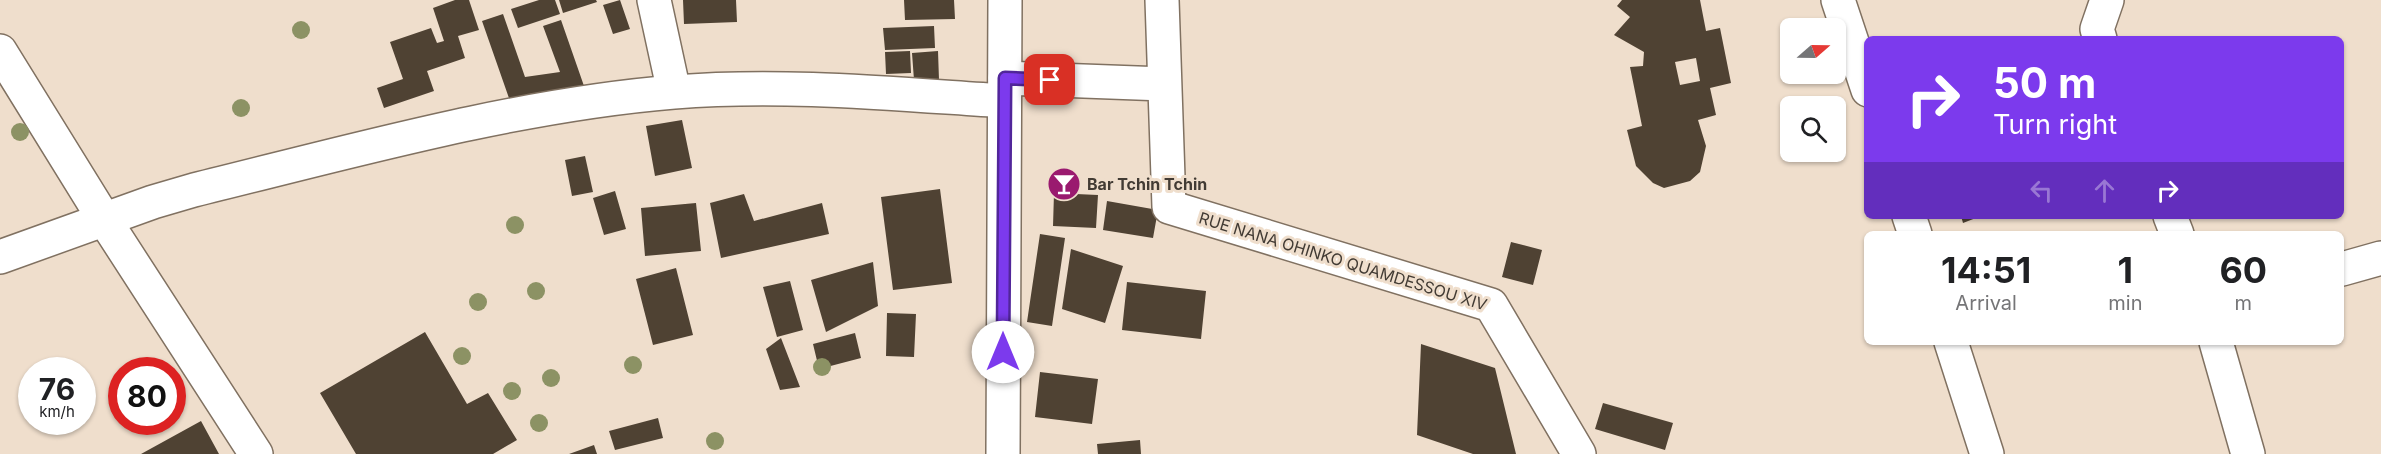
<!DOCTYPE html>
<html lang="en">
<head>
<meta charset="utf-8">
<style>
  body { margin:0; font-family:Inter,sans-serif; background:#f6f6f6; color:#202124; height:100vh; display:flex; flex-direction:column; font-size:22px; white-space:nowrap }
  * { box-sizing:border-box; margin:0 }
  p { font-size:20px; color:#757577 }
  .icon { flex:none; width:33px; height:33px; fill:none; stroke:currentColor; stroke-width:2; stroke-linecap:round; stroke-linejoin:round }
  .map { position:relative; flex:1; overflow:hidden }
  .side { position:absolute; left:1864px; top:231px; width:480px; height:114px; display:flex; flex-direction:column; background:#fff; border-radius:9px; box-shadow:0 2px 4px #0004 }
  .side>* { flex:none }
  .banner { position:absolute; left:1864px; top:36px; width:480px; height:183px; border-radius:9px; box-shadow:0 2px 4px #0004; background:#7c3aed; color:#fff; overflow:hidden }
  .needle { width:39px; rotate:70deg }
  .controls { position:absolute; left:1780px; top:18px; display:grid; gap:12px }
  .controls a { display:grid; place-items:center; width:66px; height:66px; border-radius:9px; background:#fff; box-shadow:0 2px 4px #0004; font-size:30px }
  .speed { position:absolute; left:18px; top:357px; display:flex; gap:12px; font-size:30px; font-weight:700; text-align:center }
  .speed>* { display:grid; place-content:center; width:78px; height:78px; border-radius:50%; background:#fff; box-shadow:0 2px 4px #0004; line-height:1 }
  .speed small { font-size:15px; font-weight:400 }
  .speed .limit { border:9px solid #d22; background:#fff; color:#111 }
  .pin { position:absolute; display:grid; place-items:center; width:51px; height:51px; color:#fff; margin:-26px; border-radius:12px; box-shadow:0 3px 9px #0006 }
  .me { position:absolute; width:66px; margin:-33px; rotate:0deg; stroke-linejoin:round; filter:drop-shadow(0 0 4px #0008) }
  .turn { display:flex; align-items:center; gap:21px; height:126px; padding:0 30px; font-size:27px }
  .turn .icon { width:78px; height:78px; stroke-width:2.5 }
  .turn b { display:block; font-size:42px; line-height:51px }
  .lanes { display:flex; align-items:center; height:57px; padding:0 30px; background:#0003; justify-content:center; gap:30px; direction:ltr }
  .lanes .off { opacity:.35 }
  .eta { display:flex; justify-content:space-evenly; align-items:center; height:102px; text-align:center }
  .eta b { font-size:36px; font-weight:700; line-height:42px }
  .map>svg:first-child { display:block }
  .building { fill:#4f4233; fill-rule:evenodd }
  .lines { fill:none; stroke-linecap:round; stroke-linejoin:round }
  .minor-casing { stroke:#807161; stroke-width:36 }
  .highway-casing { stroke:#807161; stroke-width:36 }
  .minor { stroke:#fff; stroke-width:33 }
  .highway { stroke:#fff; stroke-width:33 }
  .tree { fill:#8c9264 }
  .route-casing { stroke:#51269a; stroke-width:15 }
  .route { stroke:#7c3aed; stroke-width:10 }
  .labels { text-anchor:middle; stroke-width:6; stroke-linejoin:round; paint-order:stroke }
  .poi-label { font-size:16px; font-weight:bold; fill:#423b34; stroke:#efdecc; text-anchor:start }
  .street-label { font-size:16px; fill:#423b34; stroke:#efdecc }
</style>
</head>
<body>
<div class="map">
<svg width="2381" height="454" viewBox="0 0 2381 454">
  <rect width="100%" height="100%" fill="#efdecc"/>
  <path class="building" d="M455 0H469L479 30 458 36 465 58 427 71 434 91 384 108 377 88 403 79 390 42 431 28 437 43 444 41 433 8Z
    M539 0H555L560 14 518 28 511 9Z
    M559 0H596L597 2 563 13Z
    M620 0 630 29 613 34 603 5Z
    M683 0H736L737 22 684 24Z
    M904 0H954L955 19 905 20Z
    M1622 0H1700L1706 31 1720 28 1731 83 1710 88 1716 115 1698 120 1706 146 1700 172 1690 181 1664 188 1653 183 1636 166 1627 130 1642 126 1630 67 1643 66 1644 52 1614 35 1630 17 1617 6ZM1696 58 1700 81 1680 85 1675 62Z
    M503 14 525 77 560 72 543 26 561 20 584 86 530 94 510 101 482 21Z
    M934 26 935 48 885 50 883 28Z
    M910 51 911 73 886 74 885 52Z
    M938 51 939 80H914L912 53Z
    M682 120 692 168 655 176 646 126Z
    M585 156 593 192 572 196 565 160Z
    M940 189 952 283 893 290 881 197Z
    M615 191 626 229 604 235 593 198Z
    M1054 193 1098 195 1096 228 1053 226Z
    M744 194 754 221 822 203 829 234 721 258 710 203Z
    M1107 201 1158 210 1153 238 1103 230Z
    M696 203 701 251 645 256 641 208Z
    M1961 216H1981L1963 223Z
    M1040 234 1065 238 1052 326 1027 322Z
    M1511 242 1542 250 1533 285 1502 277Z
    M1071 249 1123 266 1105 323 1062 309Z
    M873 262 878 306 826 332 811 280Z
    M676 268 693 335 653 345 636 279Z
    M790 281 803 330 777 337 763 287Z
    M1127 282 1206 291 1201 339 1122 330Z
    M887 313 916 314 914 357 886 356Z
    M425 332 467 404 488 393 517 440 493 454H356L320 393Z
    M855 333 861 358 819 369 813 344Z
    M781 338 800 387 780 390 766 349Z
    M1421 344 1495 368 1516 454H1473L1417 435Z
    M1040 372 1098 379 1092 424 1035 417Z
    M1603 403 1673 423 1665 450 1595 429Z
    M658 418 663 438 615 450 609 431Z
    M201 421 219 454H141Z
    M1140 440 1141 454H1098L1097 444Z
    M594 445 597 454H569Z"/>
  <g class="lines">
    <defs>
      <path id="minor" d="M654 0 674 92
        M1162 0 1169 207 1491 305 1579 454
        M1838 0 1868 90
        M2100 39 2097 29 2107 0
        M0 51 104 219 256 454
        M1005 78 1164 84
        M1909 216 1915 234
        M2170 216 2177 234
        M0 257 153 202 194 190C349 152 515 105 674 92 783 83 895 94 1004 101
        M2342 269 2381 258
        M1951 342 1987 454
        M2216 342 2248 454"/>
      <path id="highway" d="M1003 454 1005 0"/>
    </defs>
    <use href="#minor" class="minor-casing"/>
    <use href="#highway" class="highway-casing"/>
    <use href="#minor" class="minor"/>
    <use href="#highway" class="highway"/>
  </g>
  <g class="tree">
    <circle cx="301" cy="30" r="9"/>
    <circle cx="241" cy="108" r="9"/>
    <circle cx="20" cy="132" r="9"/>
    <circle cx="515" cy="225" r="9"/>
    <circle cx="536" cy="291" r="9"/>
    <circle cx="478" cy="302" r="9"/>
    <circle cx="462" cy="356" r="9"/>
    <circle cx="633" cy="365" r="9"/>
    <circle cx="822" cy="367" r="9"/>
    <circle cx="551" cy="378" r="9"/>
    <circle cx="512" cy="391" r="9"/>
    <circle cx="539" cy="423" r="9"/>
    <circle cx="715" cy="441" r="9"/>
  </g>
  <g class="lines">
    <defs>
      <path id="route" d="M1003 352 1005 78 1050 80"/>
    </defs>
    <use href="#route" class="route-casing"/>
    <use href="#route" class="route"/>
  </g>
  <defs>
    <symbol id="bar-disc" viewBox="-11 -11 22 22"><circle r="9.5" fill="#9a1a6f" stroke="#efdecc"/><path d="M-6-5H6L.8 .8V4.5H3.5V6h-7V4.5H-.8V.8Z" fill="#fff"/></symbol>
  </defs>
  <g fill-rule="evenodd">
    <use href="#bar-disc" x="1045" y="165" width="38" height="38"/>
  </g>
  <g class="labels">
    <g class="poi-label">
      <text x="1087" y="190">Bar Tchin Tchin</text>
    </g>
    <g class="street-label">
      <text transform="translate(1343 261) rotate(17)" y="6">RUE NANA OHINKO QUAMDESSOU XIV</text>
    </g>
  </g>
</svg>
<div class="controls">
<a><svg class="needle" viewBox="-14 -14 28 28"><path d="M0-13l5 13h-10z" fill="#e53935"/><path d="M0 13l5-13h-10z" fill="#757577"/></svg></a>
<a><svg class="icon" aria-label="search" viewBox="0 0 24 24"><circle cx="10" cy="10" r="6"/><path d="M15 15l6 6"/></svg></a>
</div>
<div class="speed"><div>76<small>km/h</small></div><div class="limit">80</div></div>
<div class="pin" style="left:1050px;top:80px;background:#d93025"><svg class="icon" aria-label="arrive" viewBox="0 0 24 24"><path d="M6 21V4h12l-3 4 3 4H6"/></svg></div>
<svg class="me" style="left:1003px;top:352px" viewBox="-20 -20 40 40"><circle r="19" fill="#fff"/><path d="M0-13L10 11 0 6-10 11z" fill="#7c3aed"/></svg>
<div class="banner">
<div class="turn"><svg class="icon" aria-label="right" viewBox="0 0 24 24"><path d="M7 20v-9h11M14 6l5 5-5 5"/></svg><div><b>50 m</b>Turn right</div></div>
<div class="lanes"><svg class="icon off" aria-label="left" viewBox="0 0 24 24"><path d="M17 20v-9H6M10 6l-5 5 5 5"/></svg><svg class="icon off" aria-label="ahead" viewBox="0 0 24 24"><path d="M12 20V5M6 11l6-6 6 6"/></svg><svg class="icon" aria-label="right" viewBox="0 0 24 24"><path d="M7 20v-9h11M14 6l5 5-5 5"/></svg></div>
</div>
<section class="side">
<div class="eta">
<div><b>14:51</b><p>Arrival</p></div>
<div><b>1</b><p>min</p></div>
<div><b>60</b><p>m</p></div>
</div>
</section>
</div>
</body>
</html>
